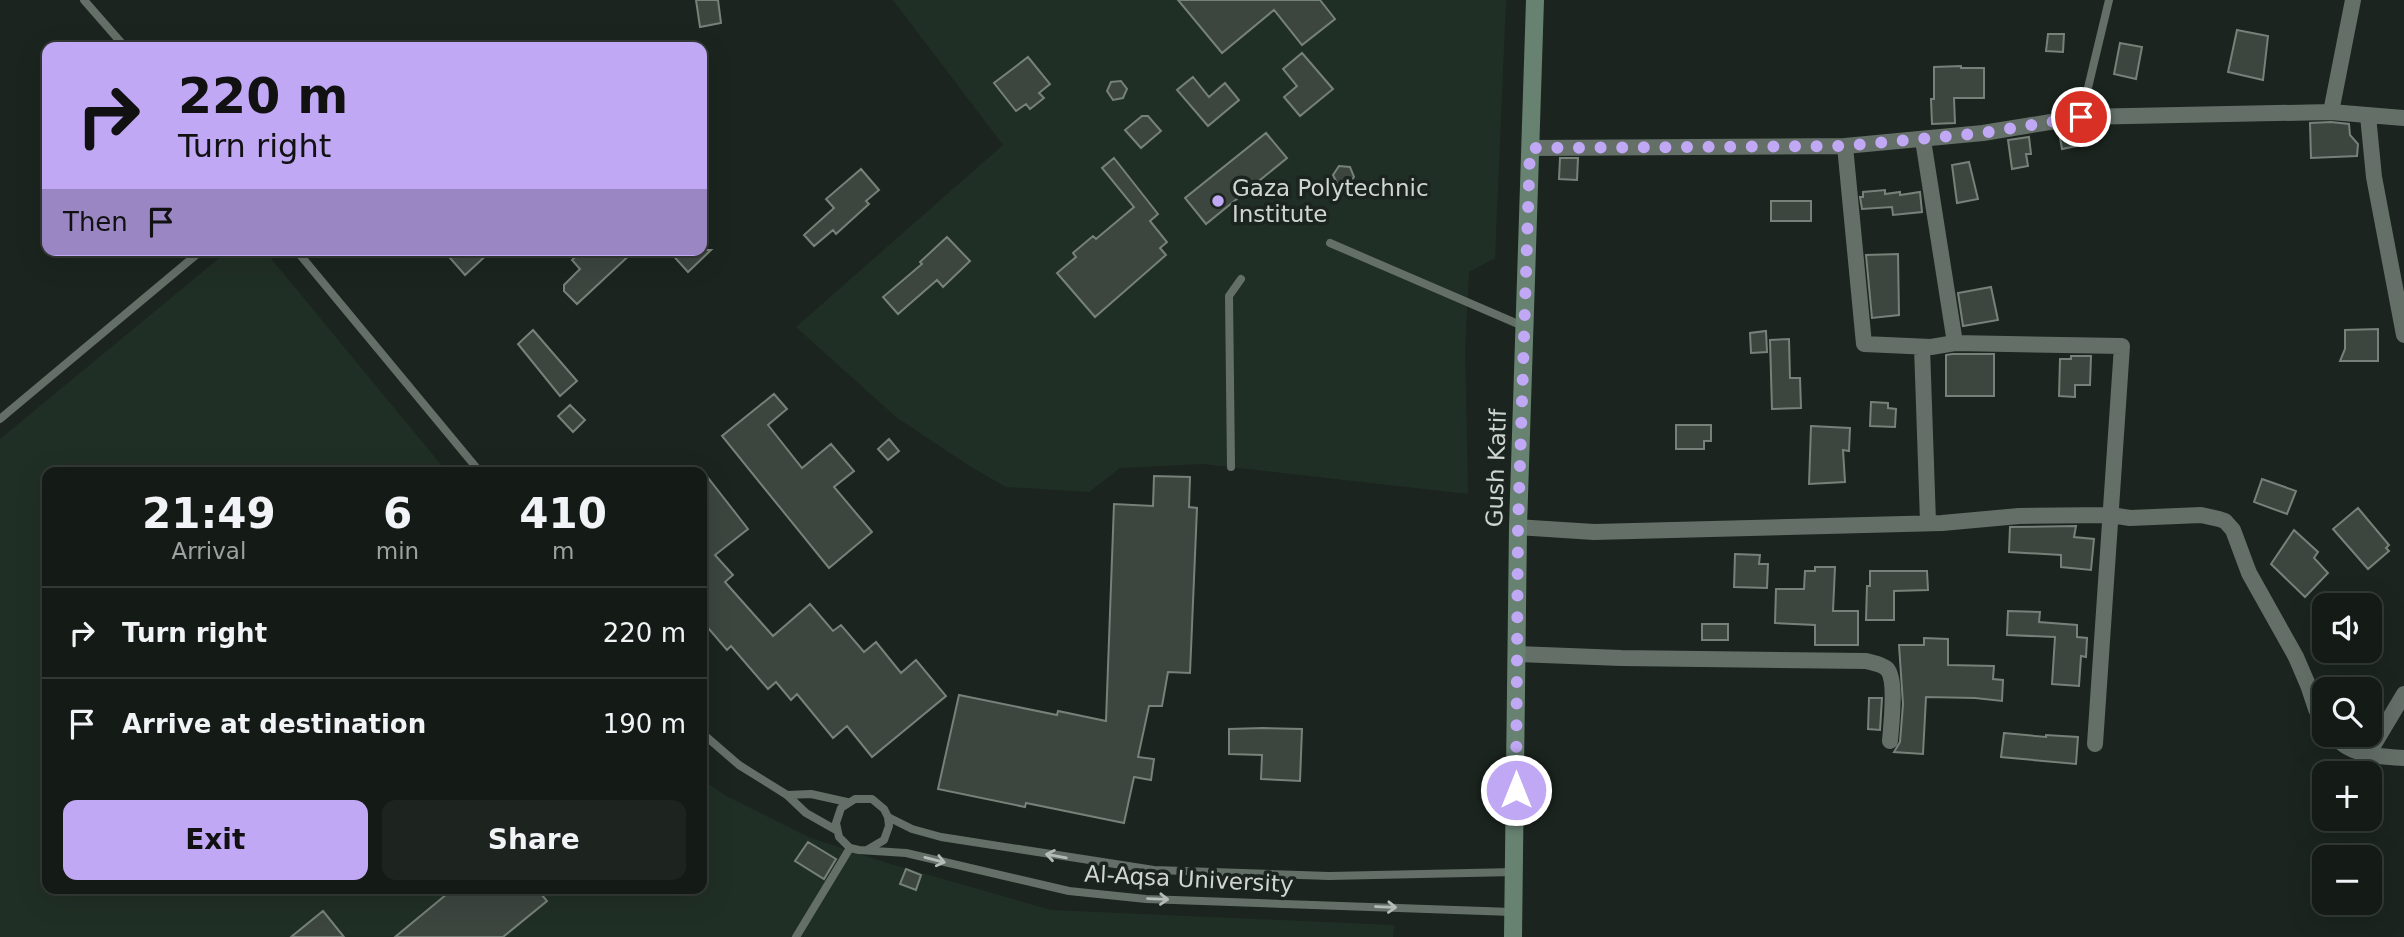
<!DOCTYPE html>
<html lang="en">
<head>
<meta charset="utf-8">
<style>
  body { margin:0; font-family:"DejaVu Sans",sans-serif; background:#1d241f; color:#f1f3f6; height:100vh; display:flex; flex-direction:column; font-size:26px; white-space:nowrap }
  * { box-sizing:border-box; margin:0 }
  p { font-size:23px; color:#9da1a1 }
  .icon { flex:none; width:38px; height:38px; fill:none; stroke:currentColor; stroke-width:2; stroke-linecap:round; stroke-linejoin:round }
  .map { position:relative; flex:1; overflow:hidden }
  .side { position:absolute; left:42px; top:467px; width:665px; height:427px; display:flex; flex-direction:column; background:#141b16; border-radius:14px; box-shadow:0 7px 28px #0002,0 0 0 2px #333935 }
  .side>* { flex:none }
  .hud { position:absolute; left:42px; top:42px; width:665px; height:214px; border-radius:14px; box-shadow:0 7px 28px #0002,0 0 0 2px #333935; background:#c0a8f4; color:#111; overflow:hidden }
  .tools { position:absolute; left:2312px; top:593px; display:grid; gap:14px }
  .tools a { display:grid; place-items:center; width:70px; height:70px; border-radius:14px; background:#141b16; box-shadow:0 7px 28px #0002,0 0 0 2px #333935; font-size:35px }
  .pin { position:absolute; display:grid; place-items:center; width:60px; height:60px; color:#fff; margin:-30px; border:4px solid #fff; border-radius:50%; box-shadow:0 2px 7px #0007 }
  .me { position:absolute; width:77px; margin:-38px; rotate:0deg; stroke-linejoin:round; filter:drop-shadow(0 0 5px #0008) }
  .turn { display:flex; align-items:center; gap:24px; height:147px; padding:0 21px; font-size:32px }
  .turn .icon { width:91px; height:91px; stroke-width:2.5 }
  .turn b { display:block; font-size:49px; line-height:60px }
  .then { display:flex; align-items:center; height:66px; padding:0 21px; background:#0003; gap:14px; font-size:26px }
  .eta { display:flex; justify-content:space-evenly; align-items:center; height:119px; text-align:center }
  .eta b { font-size:42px; font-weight:600; line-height:49px }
  .primary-button { display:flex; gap:14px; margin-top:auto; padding:14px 21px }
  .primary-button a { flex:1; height:80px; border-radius:14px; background:#c0a8f4; color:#111; font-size:28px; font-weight:600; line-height:80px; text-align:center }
  .primary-button a+a { background:#1d241f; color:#f1f3f6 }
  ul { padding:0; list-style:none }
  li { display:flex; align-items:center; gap:21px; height:91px; padding:0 21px; border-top:2px solid #333935 }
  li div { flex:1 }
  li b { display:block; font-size:26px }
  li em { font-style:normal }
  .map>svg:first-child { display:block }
  .built { fill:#202f25 }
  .building { fill:#3c463f; stroke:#768179; stroke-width:2 }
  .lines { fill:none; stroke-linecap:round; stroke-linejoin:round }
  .service { stroke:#646f68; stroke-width:8 }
  .minor { stroke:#646f68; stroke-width:16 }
  .secondary { stroke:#678271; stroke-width:18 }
  .oneway { stroke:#b5bcb7 }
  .route { stroke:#c0a8f4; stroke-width:12; stroke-dasharray:0 21.6 }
  .poi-dot { fill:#c0a8f4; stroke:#1b241e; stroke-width:2.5 }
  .labels { text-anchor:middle; stroke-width:7; stroke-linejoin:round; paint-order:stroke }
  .poi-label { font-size:23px; fill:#d0d5d1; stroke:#1b241e; text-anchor:start }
  .street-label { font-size:23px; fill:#d0d5d1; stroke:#1b241e }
</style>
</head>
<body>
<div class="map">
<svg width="2404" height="937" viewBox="0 0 2404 937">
  <rect width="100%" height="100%" fill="#1b241e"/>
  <path class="built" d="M893 0H1506L1495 258 1469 272 1465 348 1468 494 1203 464 1120 468 1089 492 1006 487 968 465 896 417 796 327 1003 145Z
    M229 250H264L447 472H47V889H702V779L726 796 808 837 887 863 1051 910 1394 925 1393 937H0V439Z"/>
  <path class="building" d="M696 0H718L721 23 700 27Z
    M1178 0H1320L1335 19 1302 45 1274 10 1222 53Z
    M2237 30 2268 36 2263 80 2228 72Z
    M2048 34H2064L2063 52 2046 51Z
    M2120 43 2142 47 2136 79 2114 74Z
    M1302 53 1333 89 1300 116 1284 97 1297 86 1283 69Z
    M1028 57 1050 84 1039 93 1044 98 1030 109 1026 104 1016 111 994 83Z
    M1961 66V68H1984V98H1954L1955 123 1932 124 1931 99H1934V67Z
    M1193 77 1209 97 1225 83 1239 100 1208 126 1177 90Z
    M1121 81 1127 89 1123 98 1113 100 1107 91 1111 82Z
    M1142 116H1148L1161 131 1141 148 1125 130Z
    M2331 122 2349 124 2350 135 2358 144 2357 156 2311 158 2310 123Z
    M2079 128 2082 145 2062 149 2059 132Z
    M1266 133 1287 158 1206 224 1185 198Z
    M2029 137 2031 154H2026L2028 166 2012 169 2008 140Z
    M1114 158 1158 214 1150 221 1167 242 1160 248 1166 255 1095 317 1057 273 1076 257 1073 253 1093 236 1096 239 1134 207 1102 168Z
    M1560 158H1578L1577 180 1559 179Z
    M1969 162 1978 199 1957 203 1952 165Z
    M1339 166 1350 167 1354 177 1348 186 1338 185 1333 175Z
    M861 169 879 190 866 201 869 204 836 234 833 230 814 246 804 235 834 208 826 199Z
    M1885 190V194L1900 192V195L1920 192 1922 212 1893 215 1892 207 1862 209 1860 197H1863V192Z
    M1771 201H1811V221H1771Z
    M947 237 970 261 943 287 937 280 898 314 883 297 922 264 920 262Z
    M443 250H492L465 275Z
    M582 250H635L577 304 564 291V285L580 269 572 260Z
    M668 250H711L688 272Z
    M1898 254 1899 315 1872 318 1866 255Z
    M1991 287 1998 320 1963 326 1958 293Z
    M2378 329V361H2340L2345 349V330Z
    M533 330 577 381 560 396 518 344Z
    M1766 331 1767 352 1751 353 1750 333Z
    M1789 339 1790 378H1800L1801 408 1772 409 1770 340Z
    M1952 354H1994V396H1946V355Z
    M2071 356H2091L2090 385H2075V397L2059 396 2060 359H2071Z
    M774 394 787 409 768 425 802 468 831 444 854 471 834 487 872 532 829 568 722 436Z
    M1871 402 1888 403V408L1896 409 1895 427 1870 426Z
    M570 405 585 420 573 432 558 416Z
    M1676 425H1711V441H1704V449H1676Z
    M1811 426 1850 428 1849 451 1843 450 1845 482 1809 484Z
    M889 439 899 451 888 460 878 449Z
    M702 470 748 529 715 555 733 575 725 582 773 636 810 604 833 631 841 625 864 652 876 642 901 673 916 660 946 696 872 757 847 726 833 738 797 694 791 700 776 682 768 689 731 646 727 650 702 621Z
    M1154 476 1190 477 1189 507 1197 508 1190 673 1168 672 1162 706H1149L1138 757 1154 759 1151 780 1134 777 1124 823 1026 803 1025 807 938 789 959 695 1057 715 1058 711 1106 721 1114 504 1153 506Z
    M2262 479 2296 491 2287 514 2254 502Z
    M2358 508 2389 545 2386 548 2389 551 2368 569 2333 529Z
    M2076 526 2074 537 2094 539 2091 570 2061 567V555L2009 552 2010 527Z
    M2294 530 2318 552 2314 558 2328 573 2305 597 2271 564Z
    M1735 554 1760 555 1759 564H1768L1767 588 1734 587Z
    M1815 567H1835L1833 611H1858V645H1815V625L1775 623 1776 589H1804L1805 571H1815Z
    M1870 571H1927L1928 590 1894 591V620H1866L1867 586H1870Z
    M2008 611 2040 612 2039 622 2077 625V637L2087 638 2086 657 2081 656 2079 686 2052 684 2055 637 2007 635Z
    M1702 624H1728V640H1702Z
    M1924 638 1948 639V665L1994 666 1993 679 2003 680 2002 701 1975 698 1926 697 1923 754 1894 752 1900 742 1903 704 1899 645H1924Z
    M1869 698H1882L1880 730 1868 729Z
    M1263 728 1302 729 1300 781 1261 779 1262 755 1229 754V729Z
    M2004 733 2046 737V735L2078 737 2076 764 2001 757Z
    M808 842 836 859 824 879 795 861Z
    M906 869 921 875 916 890 900 884Z
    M453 889H537L547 901 503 937H395Z
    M323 911 344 937H291Z"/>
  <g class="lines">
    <path class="service" d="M84 0 125 47
      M2081 117 2109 0
      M1330 243 1525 327
      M296 250 480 472
      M0 419 202 250
      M1231 467 1229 296 1241 279
      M702 733 739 765 787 795 806 813 836 830
      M787 795 811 794 847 802
      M888 817 912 829 941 837 1154 870 1329 876 1515 872
      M867 850 884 840 889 826 888 817 884 809 872 799H855L841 808 836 823 839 837 850 848 859 850 906 853 1069 891 1146 899 1512 912
      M796 937 850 848"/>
    <path class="minor" d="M2331 112 2353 0
      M2368 116 2374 177 2404 335
      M1923 140 1955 343
      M1845 146 1864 344 1931 347 1955 343 2122 346 2095 744
      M1530 148 1845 146 1983 133 2081 117 2331 112 2404 118
      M1922 347 1928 522
      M1518 527 1594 532 1942 523 2019 516 2111 515 2130 518 2201 515 2219 519 2225 521 2233 530 2249 573 2296 657 2308 685 2316 709 2324 723
      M1516 654 1621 658 1866 661C1873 663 1882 664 1887 669 1897 680 1891 726 1890 741
      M2333 735C2352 757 2377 756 2404 758
      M2367 756 2404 694"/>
    <path class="secondary" d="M1513 937 1518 527 1535 0"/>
  </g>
  <defs><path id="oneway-shaft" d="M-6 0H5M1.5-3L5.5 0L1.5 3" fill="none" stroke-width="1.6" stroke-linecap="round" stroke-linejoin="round" transform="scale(1.75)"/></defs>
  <g class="oneway">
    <use href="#oneway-shaft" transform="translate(1056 856) rotate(-170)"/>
    <use href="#oneway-shaft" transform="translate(935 860) rotate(14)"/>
    <use href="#oneway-shaft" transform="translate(1158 899) rotate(2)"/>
    <use href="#oneway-shaft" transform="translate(1386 907) rotate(2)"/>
  </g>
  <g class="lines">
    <path class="route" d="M1516 790 1518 527 1530 148 1845 146 1983 133 2081 117"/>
  </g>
  <circle class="poi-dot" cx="1218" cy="201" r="7"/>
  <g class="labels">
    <g class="poi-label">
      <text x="1232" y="196">Gaza Polytechnic<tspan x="1232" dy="26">Institute</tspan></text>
    </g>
    <g class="street-label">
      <text transform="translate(1496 468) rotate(-88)" y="8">Gush Katif</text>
      <text transform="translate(1189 879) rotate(3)" y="8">Al-Aqsa University</text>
    </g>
  </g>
</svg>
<div class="tools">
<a><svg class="icon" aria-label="sound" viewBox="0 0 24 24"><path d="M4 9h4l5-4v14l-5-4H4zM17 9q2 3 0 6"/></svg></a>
<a><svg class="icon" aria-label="search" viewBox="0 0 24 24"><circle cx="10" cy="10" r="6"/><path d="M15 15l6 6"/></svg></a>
<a>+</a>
<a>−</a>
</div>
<div class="pin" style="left:2081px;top:117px;background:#d93025"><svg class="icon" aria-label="arrive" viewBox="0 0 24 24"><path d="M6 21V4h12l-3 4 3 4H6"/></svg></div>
<svg class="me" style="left:1516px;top:790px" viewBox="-20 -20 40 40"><circle r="17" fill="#c0a8f4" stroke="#fff" stroke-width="3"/><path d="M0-11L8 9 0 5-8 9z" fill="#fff"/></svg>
<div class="hud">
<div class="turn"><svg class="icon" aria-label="right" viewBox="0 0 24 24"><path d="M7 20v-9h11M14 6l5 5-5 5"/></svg><div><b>220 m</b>Turn right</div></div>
<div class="then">Then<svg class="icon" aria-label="arrive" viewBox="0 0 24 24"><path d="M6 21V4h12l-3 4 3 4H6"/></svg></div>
</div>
<section class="side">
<div class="eta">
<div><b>21:49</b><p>Arrival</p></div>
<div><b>6</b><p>min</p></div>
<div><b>410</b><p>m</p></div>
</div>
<ul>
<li><svg class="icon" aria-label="right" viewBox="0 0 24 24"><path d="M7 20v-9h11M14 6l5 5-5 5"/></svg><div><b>Turn right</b></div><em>220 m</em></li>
<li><svg class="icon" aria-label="arrive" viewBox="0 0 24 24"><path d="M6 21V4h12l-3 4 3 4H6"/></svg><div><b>Arrive at destination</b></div><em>190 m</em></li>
</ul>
<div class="primary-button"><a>Exit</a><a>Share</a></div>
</section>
</div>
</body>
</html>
